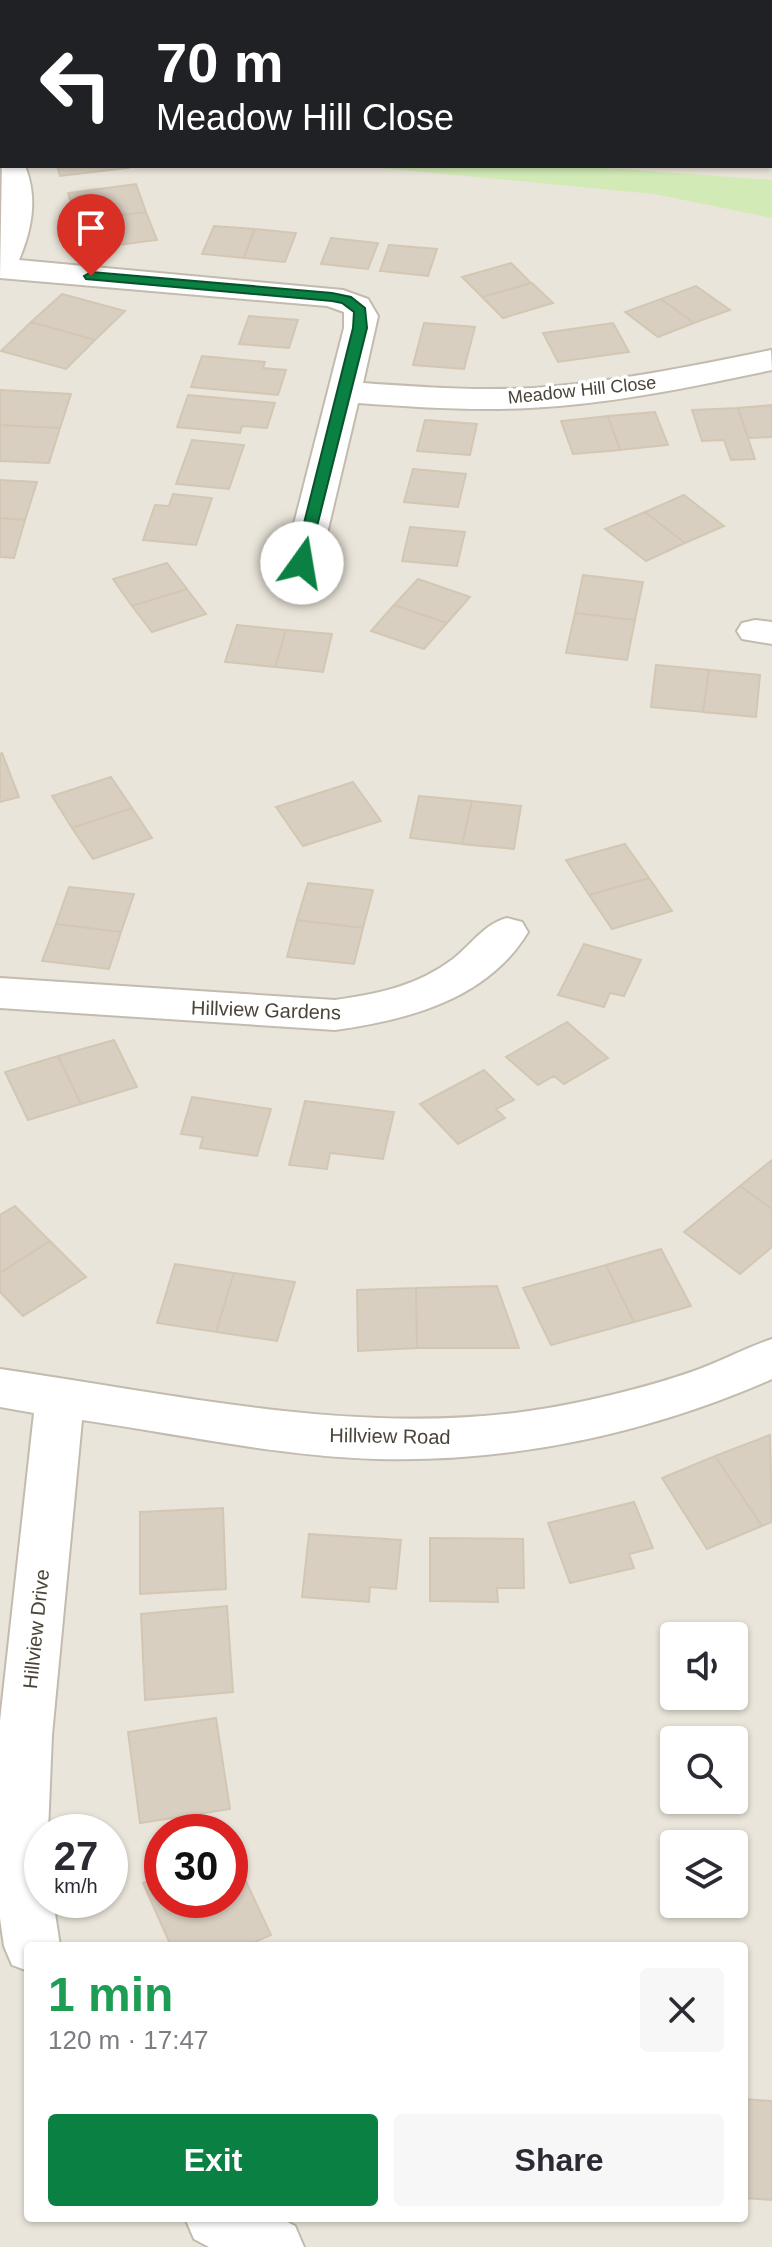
<!DOCTYPE html>
<html lang="en">
<head>
<meta charset="utf-8">
<style>
  body { margin:0; font-family:Arial,sans-serif; background:#f7f7f7; color:#2b2b33; height:100vh; display:flex; flex-direction:column; font-size:30px; white-space:nowrap }
  * { box-sizing:border-box; margin:0 }
  p { font-size:26px; color:#7c7c81 }
  .icon { flex:none; width:44px; height:44px; fill:none; stroke:currentColor; stroke-width:2; stroke-linecap:round; stroke-linejoin:round }
  .map { position:relative; flex:1; overflow:hidden }
  .details { position:absolute; left:24px; top:1942px; width:724px; height:280px; display:flex; flex-direction:column; background:#fff; border-radius:8px; box-shadow:0 2px 6px #0004 }
  .details>* { flex:none }
  .hud { position:absolute; left:0px; top:0px; width:772px; height:168px; box-shadow:0 2px 6px #0004; background:#202124; color:#fff; overflow:hidden }
  .fabs { position:absolute; left:660px; top:1622px; display:grid; gap:16px }
  .fabs a { display:grid; place-items:center; width:88px; height:88px; border-radius:8px; background:#fff; box-shadow:0 2px 6px #0004; font-size:40px }
  .speed { position:absolute; left:24px; top:1814px; display:flex; gap:16px; font-size:40px; font-weight:700; text-align:center }
  .speed>* { display:grid; place-content:center; width:104px; height:104px; border-radius:50%; background:#fff; box-shadow:0 2px 6px #0004; line-height:1 }
  .speed small { font-size:20px; font-weight:400 }
  .speed .limit { border:12px solid #d22; background:#fff; color:#111 }
  .pin { position:absolute; display:grid; place-items:center; width:68px; height:68px; color:#fff; margin:-82px -34px; border-radius:50% 50% 50% 0; rotate:-45deg; box-shadow:0 0 8px #0007 }
  .pin .icon { rotate:45deg }
  .me { position:absolute; width:88px; margin:-44px; rotate:13deg; stroke-linejoin:round; filter:drop-shadow(0 0 6px #0008) }
  .turn { display:flex; align-items:center; gap:28px; height:168px; padding:0 24px; font-size:36px }
  .turn .icon { width:104px; height:104px; stroke-width:2.5 }
  .turn b { display:block; font-size:56px; line-height:68px }
  .round { display:grid; place-items:center; flex:none; width:84px; height:84px; border-radius:8px; background:#f7f7f7 }
  .headline { display:flex; align-items:center; justify-content:space-between; height:136px; padding:0 24px }
  h1 { font-size:48px; font-weight:700; line-height:60px; color:#1e9e55 }
  .action { display:flex; gap:16px; margin-top:auto; padding:16px 24px }
  .action a { flex:1; height:92px; border-radius:8px; background:#0b8043; color:#fff; font-size:32px; font-weight:700; line-height:92px; text-align:center }
  .action a+a { background:#f7f7f7; color:#2b2b33 }
  .map>svg:first-child { display:block }
  .residential { fill:#eae5da; fill-rule:evenodd }
  .green { fill:#d2eab5 }
  .building { fill:#d8cfc1; stroke:#d3c7b4; stroke-width:2 }
  .lines { fill:none; stroke-linecap:round; stroke-linejoin:round }
  .minor-casing { stroke:#c2bbae; stroke-width:4 }
  .minor { fill:#fff; fill-rule:evenodd }
  .route { fill:#0b8043; stroke:#07532c; stroke-width:2 }
  .labels { text-anchor:middle; stroke-width:7; stroke-linejoin:round; paint-order:stroke }
  .far-street-label { font-size:18px; fill:#4b4439; stroke:#fff }
  .street-label { font-size:20px; fill:#4b4439; stroke:#fff }
</style>
</head>
<body>
<div class="map">
<svg width="772" height="2247" viewBox="0 0 772 2247">
  <rect width="100%" height="100%" fill="#f6f3ec"/>
  <path class="residential" d="M0 0H772V2247H0ZM2 2H770V166H2ZM674 1636H734V1696H674ZM674 1740H734V1800H674ZM42 1832H110V1900H42ZM162 1832H230V1900H162ZM674 1844H734V1904H674ZM28 1946H744V2218H28Z"/>
  <path class="green" d="M360 166H580L772 180V218L654 194Z"/>
  <path class="building" d="M57 166H127L128 168 60 176Z
    M136 184 146 212 77 221 68 193Z
    M146 212 157 240 87 249 77 221Z
    M214 226 254 229 244 258 202 254Z
    M255 229 296 233 285 262 244 258Z
    M331 238 378 243 368 269 321 264Z
    M389 245 437 249 428 276 380 271Z
    M511 263 531 283 482 297 462 277Z
    M532 283 553 303 503 318 482 297Z
    M696 286 730 310 694 323 661 299Z
    M62 294 125 311 95 340 31 322Z
    M661 299 694 323 658 337 625 312Z
    M249 316 298 320 289 348 239 344Z
    M31 322 95 340 66 369 1 351Z
    M424 323 475 327 464 369 413 365Z
    M613 323 629 352 558 362 543 333Z
    M202 356 265 362 263 368 286 370 278 395 191 387Z
    M0 390 71 394 60 428 0 425Z
    M188 395 275 403 267 428 242 426 240 433 177 427Z
    M772 405V437L748 438 738 408Z
    M738 408 755 459 731 460 724 440 702 441 692 410Z
    M655 412 668 445 620 450 608 416Z
    M608 416 620 450 573 454 561 421Z
    M425 420 477 424 470 455 417 451Z
    M0 425 60 428 49 463 0 461Z
    M192 440 244 445 229 489 176 484Z
    M413 469 466 474 458 507 404 502Z
    M0 480 37 482 25 520 0 518Z
    M173 494 212 498 196 545 143 540 155 505 169 506Z
    M684 495 724 526 685 543 645 512Z
    M645 512 685 543 646 561 605 529Z
    M0 518 25 520 14 558 0 557Z
    M410 527 465 532 457 566 402 561Z
    M167 563 187 589 132 606 113 579Z
    M583 575 643 582 635 620 575 613Z
    M418 579 470 597 447 623 394 605Z
    M187 589 206 614 152 632 132 606Z
    M394 605 447 623 424 649 371 631Z
    M575 613 635 620 627 660 566 653Z
    M237 625 286 630 275 667 225 662Z
    M286 630 332 634 323 672 275 667Z
    M656 665 709 670 703 712 651 707Z
    M709 670 760 675 756 717 703 712Z
    M2 753 19 797 0 802V754Z
    M111 777 132 808 72 828 52 796Z
    M353 782 381 821 303 846 276 807Z
    M419 796 472 801 462 844 410 838Z
    M472 801 521 806 514 849 462 844Z
    M132 808 152 838 93 859 72 828Z
    M625 844 649 878 589 895 566 860Z
    M649 878 672 911 612 929 589 895Z
    M308 883 373 890 363 928 297 920Z
    M69 887 134 894 121 932 56 924Z
    M297 920 363 928 354 964 287 957Z
    M56 924 121 932 109 969 42 961Z
    M584 944 641 960 624 996 610 993 604 1007 558 995Z
    M567 1022 608 1058 564 1084 554 1076 538 1085 506 1057Z
    M114 1040 137 1087 81 1104 58 1056Z
    M58 1056 81 1104 28 1120 5 1072Z
    M484 1070 514 1100 496 1109 505 1118 458 1144 420 1104Z
    M192 1097 271 1109 257 1156 200 1148 203 1137 181 1134Z
    M305 1101 394 1112 383 1159 330 1153 327 1169 289 1165Z
    M772 1160V1209L740 1186Z
    M740 1186 772 1209V1247L740 1274 684 1232Z
    M15 1206 50 1241 0 1273V1215Z
    M50 1241 86 1277 23 1316 0 1292V1273Z
    M661 1249 691 1306 634 1322 606 1265Z
    M175 1264 234 1273 216 1332 157 1323Z
    M606 1265 634 1322 551 1345 523 1288Z
    M234 1273 295 1282 277 1341 216 1332Z
    M497 1286 519 1348H417L416 1288Z
    M416 1288 417 1348 358 1351 357 1290Z
    M770 1435 772 1522 762 1526 715 1456Z
    M715 1456 762 1526 707 1549 662 1478Z
    M634 1502 653 1548 629 1554 634 1568 570 1583 548 1523Z
    M223 1508 226 1589 140 1594V1512Z
    M309 1534 401 1540 396 1589 370 1587 369 1602 302 1597Z
    M430 1538 523 1539 524 1588H497L498 1602 430 1601Z
    M227 1606 233 1692 145 1700 141 1614Z
    M216 1718 230 1809 140 1823 128 1732Z
    M230 1847 271 1935 246 1946H171L143 1883 162 1875V1900H230Z
    M744 2099 772 2101V2200L744 2198Z"/>
  <g class="lines">
    <defs>
      <path id="minor" d="M261 0H289L290 2H262Z
        M2 159V166H25C38 198 32 229 19 260L343 290 368 299 378 316 363 383C420 387 477 391 535 388 614 382 693 366 771 350L772 370C692 387 611 404 530 408 472 411 415 407 358 403L320 563 315 571 302 574 289 571 284 563 344 328V312L327 306 0 278Z
        M755 620 772 622V644L742 639 737 631 742 623Z
        M507 918 522 922 528 932C487 1000 407 1020 335 1030L0 1008V978L335 1000C378 994 417 986 453 959 471 945 484 924 507 918Z
        M772 1339V1379C649 1433 512 1463 377 1459 278 1456 179 1434 82 1420L52 1735 48 1832H42V1900H53L60 1946H28V1971L12 1965 4 1946 0 1918V1721L34 1413 0 1407V1369C174 1394 353 1436 529 1411 579 1404 646 1388 694 1371 720 1362 745 1348 772 1339Z
        M185 2218H280L295 2226 304 2247H209L194 2239Z"/>
    </defs>
    <use href="#minor" class="minor-casing"/>
    <use href="#minor" class="minor"/>
  </g>
  <path class="route" d="M91 272 332 293 351 297 365 308 367 328 307 566H297L294 563 353 328 354 312 342 303 332 301 86 279 84 276Z"/>
  <g class="labels">
    <g class="far-street-label">
      <text transform="translate(582 390) rotate(-6)" y="6">Meadow Hill Close</text>
    </g>
    <g class="street-label">
      <text transform="translate(266 1010) rotate(2)" y="7">Hillview Gardens</text>
      <text transform="translate(390 1436) rotate(1)" y="7">Hillview Road</text>
      <text transform="translate(36 1629) rotate(-84)" y="7">Hillview Drive</text>
    </g>
  </g>
</svg>
<div class="fabs">
<a><svg class="icon" aria-label="sound" viewBox="0 0 24 24"><path d="M4 9h4l5-4v14l-5-4H4zM17 9q2 3 0 6"/></svg></a>
<a><svg class="icon" aria-label="search" viewBox="0 0 24 24"><circle cx="10" cy="10" r="6"/><path d="M15 15l6 6"/></svg></a>
<a><svg class="icon" aria-label="layers" viewBox="0 0 24 24"><path d="M12 4l9 5-9 5-9-5zM3 14l9 5 9-5"/></svg></a>
</div>
<div class="speed"><div>27<small>km/h</small></div><div class="limit">30</div></div>
<div class="pin" style="left:91px;top:276px;background:#d93025"><svg class="icon" aria-label="arrive" viewBox="0 0 24 24"><path d="M6 21V4h12l-3 4 3 4H6"/></svg></div>
<svg class="me" style="left:302px;top:563px" viewBox="-20 -20 40 40"><circle r="19" fill="#fff"/><path d="M0-13L10 11 0 6-10 11z" fill="#0b8043"/></svg>
<div class="hud">
<div class="turn"><svg class="icon" aria-label="left" viewBox="0 0 24 24"><path d="M17 20v-9H6M10 6l-5 5 5 5"/></svg><div><b>70 m</b>Meadow Hill Close</div></div>
</div>
<section class="details">
<div class="headline"><div><h1>1 min</h1><p>120 m · 17:47</p></div><a class="round"><svg class="icon" aria-label="close" viewBox="0 0 24 24"><path d="M6 6l12 12M18 6L6 18"/></svg></a></div>
<div class="action"><a>Exit</a><a>Share</a></div>
</section>
</div>
</body>
</html>
